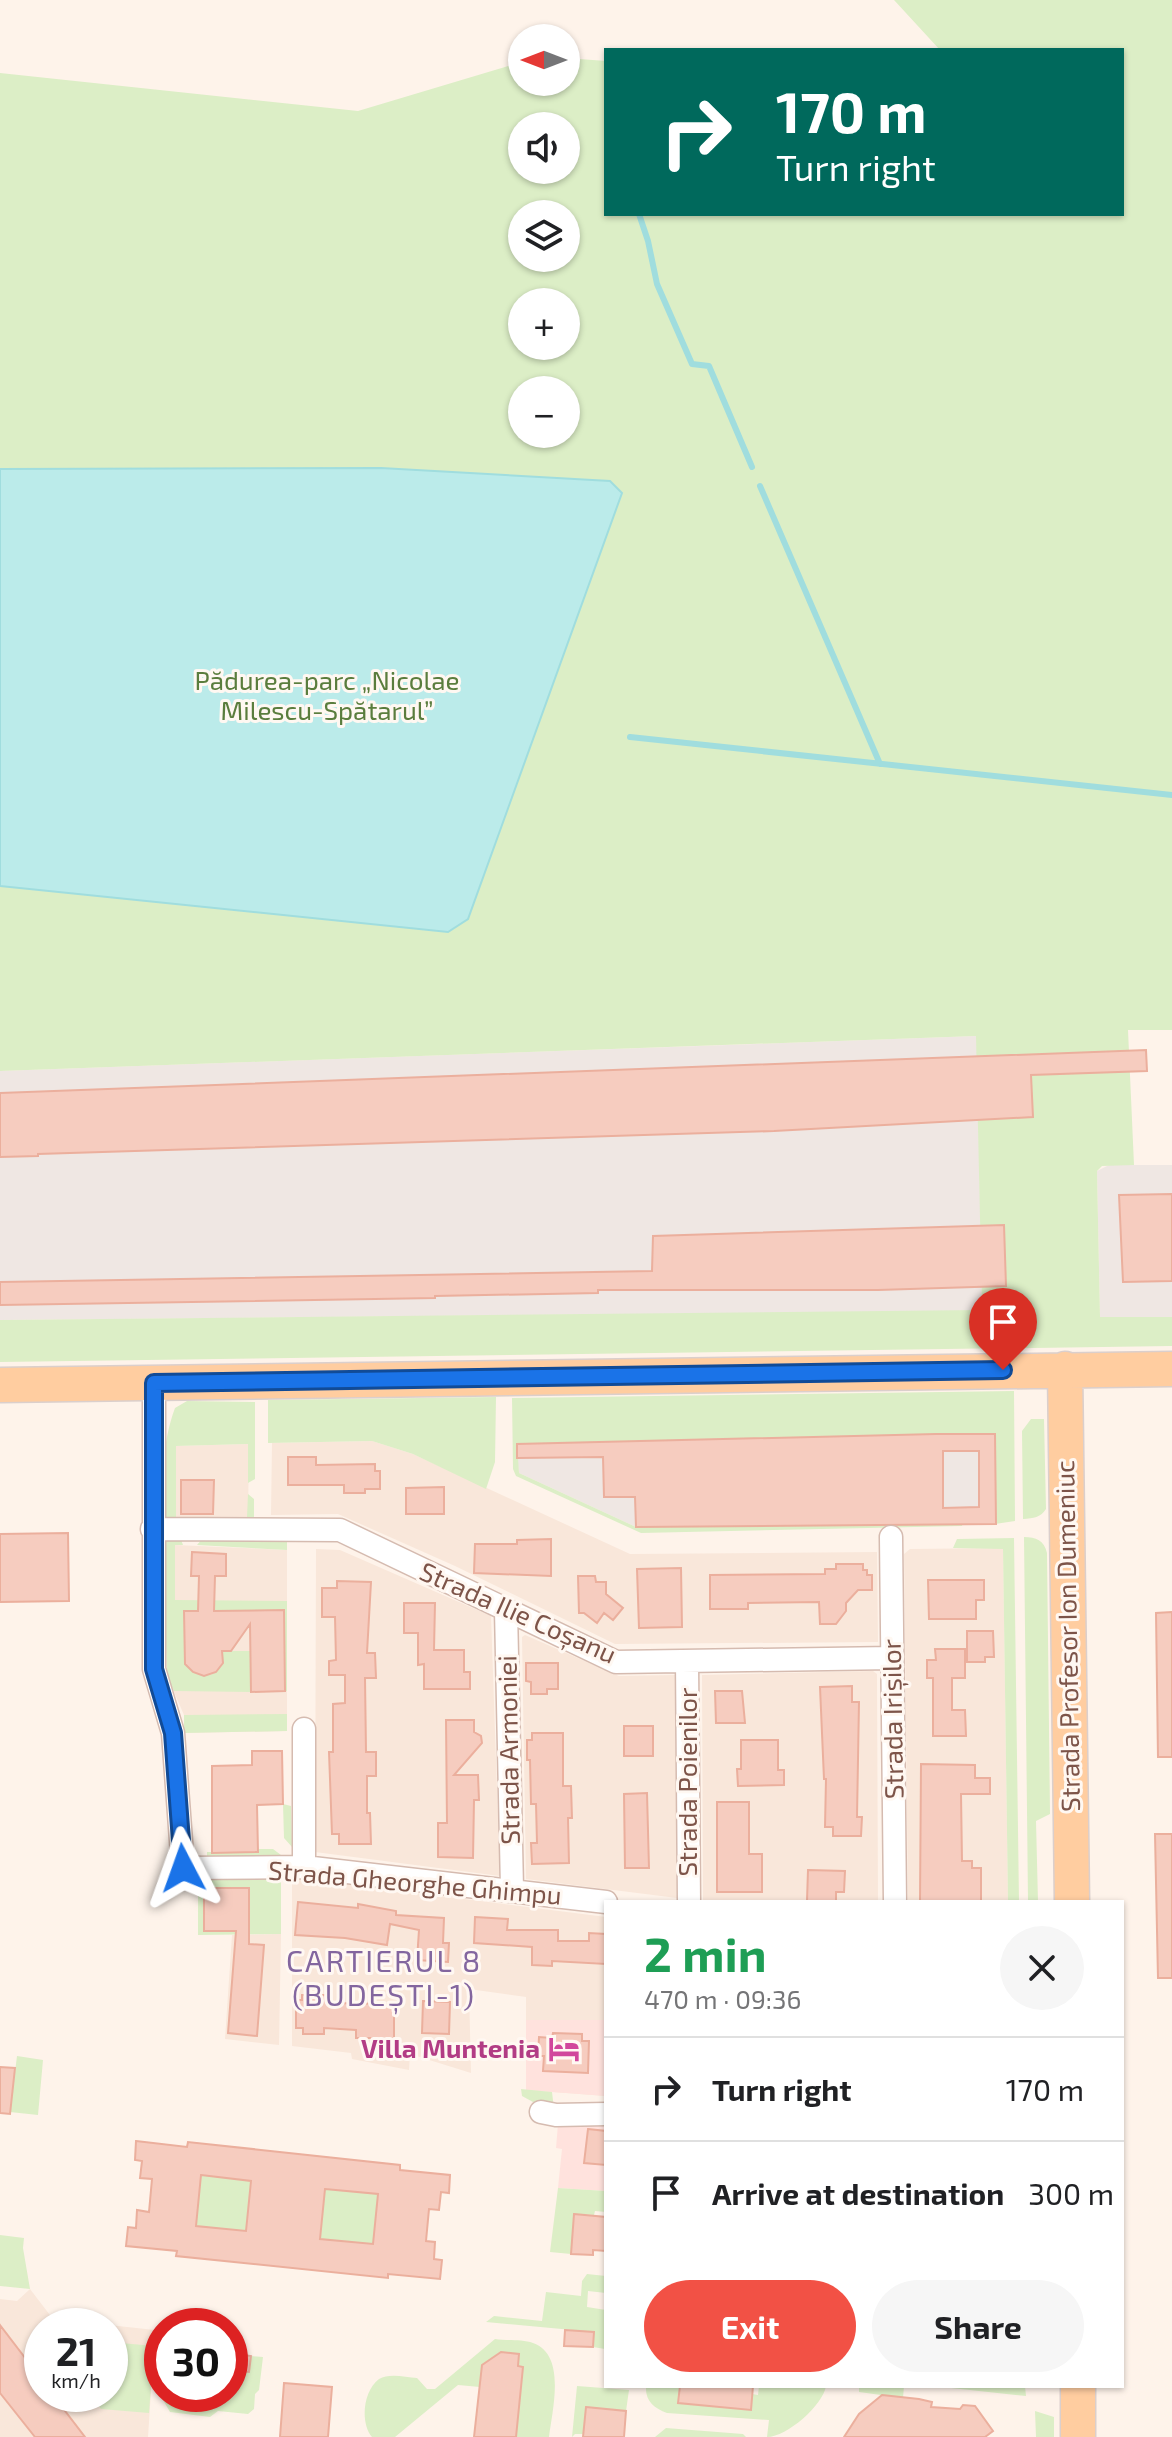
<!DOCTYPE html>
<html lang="en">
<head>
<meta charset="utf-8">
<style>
  body { margin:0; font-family:"Exo 2",sans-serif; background:#f6f6f6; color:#202124; height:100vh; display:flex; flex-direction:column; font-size:30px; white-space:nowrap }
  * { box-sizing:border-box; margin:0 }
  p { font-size:26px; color:#757577 }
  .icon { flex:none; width:44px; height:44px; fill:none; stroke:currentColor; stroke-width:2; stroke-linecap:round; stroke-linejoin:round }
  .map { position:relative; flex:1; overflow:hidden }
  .side { position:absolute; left:604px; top:1900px; width:520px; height:488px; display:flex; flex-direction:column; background:#fff; border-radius:0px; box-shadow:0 2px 6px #0004 }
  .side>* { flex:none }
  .hud { position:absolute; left:604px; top:48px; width:520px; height:168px; border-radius:0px; box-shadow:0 2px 6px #0004; background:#00695c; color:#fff; overflow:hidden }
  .needle { width:52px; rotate:270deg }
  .fabs { position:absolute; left:508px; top:24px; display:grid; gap:16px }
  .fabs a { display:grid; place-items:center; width:72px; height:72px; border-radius:50%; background:#fff; box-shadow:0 2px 6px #0004; font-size:40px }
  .speed { position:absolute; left:24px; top:2308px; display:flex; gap:16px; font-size:40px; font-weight:700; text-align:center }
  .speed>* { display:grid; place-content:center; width:104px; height:104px; border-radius:50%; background:#fff; box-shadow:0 2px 6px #0004; line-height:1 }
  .speed small { font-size:20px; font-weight:400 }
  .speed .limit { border:12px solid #d22; background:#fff; color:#111 }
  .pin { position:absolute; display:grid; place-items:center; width:68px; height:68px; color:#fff; margin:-82px -34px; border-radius:50% 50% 50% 0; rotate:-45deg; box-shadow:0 0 8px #0007 }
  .pin .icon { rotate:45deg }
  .me { position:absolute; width:88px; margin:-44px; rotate:356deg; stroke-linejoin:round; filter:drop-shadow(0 0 6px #0008) }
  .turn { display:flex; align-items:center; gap:28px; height:168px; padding:0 40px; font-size:36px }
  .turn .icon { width:104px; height:104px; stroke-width:2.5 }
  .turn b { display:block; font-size:56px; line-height:68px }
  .round { display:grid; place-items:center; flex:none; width:84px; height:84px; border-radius:42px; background:#f6f6f6 }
  .head { display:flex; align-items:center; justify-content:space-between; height:136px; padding:0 40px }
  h1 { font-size:48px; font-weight:700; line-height:60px; color:#1e9e55 }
  .button { display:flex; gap:16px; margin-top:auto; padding:16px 40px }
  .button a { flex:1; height:92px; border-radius:48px; background:#f25145; color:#fff; font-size:32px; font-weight:700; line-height:92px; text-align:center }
  .button a+a { background:#f6f6f6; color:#202124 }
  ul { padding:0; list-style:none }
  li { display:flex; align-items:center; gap:24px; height:104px; padding:0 40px; border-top:2px solid #e0e0e0 }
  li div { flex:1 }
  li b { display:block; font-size:30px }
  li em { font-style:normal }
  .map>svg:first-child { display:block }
  .residential { fill:#f9e7da; fill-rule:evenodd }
  .commercial { fill:#ffe2dd }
  .industrial { fill:#efe7e3 }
  .green { fill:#dceec6; fill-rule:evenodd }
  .water { fill:#bbebea; stroke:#a0ddde; stroke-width:2 }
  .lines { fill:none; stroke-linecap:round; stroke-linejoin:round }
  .stream { stroke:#a0ddde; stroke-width:6 }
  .building { fill:#f6ccbf; stroke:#ebaf9d; stroke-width:2; fill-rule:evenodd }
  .street-casing { stroke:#d5bbb0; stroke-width:25 }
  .primary-casing { stroke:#dbcfcc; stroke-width:37 }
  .street { stroke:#fff; stroke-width:22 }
  .primary { stroke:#ffcda0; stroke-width:34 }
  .route-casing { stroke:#114b97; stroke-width:20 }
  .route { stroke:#1a73e8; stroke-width:14 }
  .labels { text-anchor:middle; stroke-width:6; stroke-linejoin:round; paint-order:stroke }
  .park-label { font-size:26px; fill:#5a7d3d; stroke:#fff8f2 }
  .street-label { font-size:26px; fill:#7d5449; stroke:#fff8f2 }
  .hotel-label { font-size:26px; font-weight:bold; fill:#b23c85; stroke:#fff8f2; text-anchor:end }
  .quarter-label { font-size:30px; letter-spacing:2px; fill:#83669f; stroke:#fff8f2 }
</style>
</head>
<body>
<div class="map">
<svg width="1172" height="2437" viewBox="0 0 1172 2437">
  <rect width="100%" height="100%" fill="#fef3ea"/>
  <path class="residential" d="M372 1441 413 1454 630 1554 877 1552 878 1642 615 1644 455 1566 338 1514 271 1515 272 1443Z
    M249 1444 248 1517 176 1518V1446Z
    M175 1545 287 1550V1731L184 1733V1715L167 1676 175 1600Z
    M1003 1548 1008 1902H908L904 1554 910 1549Z
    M316 1549 340 1550 491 1616 500 1876 315 1852Z
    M525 1635 619 1676 675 1675 677 1898 526 1879 522 1637Z
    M873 1671 877 1674 878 1902 703 1901 702 1675Z
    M292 1877 606 1917V2096L526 2090V1997L469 1989 471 2073 410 2054 409 2070 352 2059 351 2053 292 2046Z
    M281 1934 279 2045 225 2039 232 1935Z
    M30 2289 53 2319 155 2330 148 2437H0V2299L17 2301ZM42 2326H110V2394H42Z"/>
  <path class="commercial" d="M526 2020H606V2096L526 2090Z
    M558 2124H606V2191L558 2188 562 2149 556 2148Z"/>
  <path class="industrial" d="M977 1036 982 1311 0 1320V1071Z
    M1109 1165H1172V1317H1100L1097 1171Z
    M936 1434H995V1524L636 1527 519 1473 517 1458V1444Z"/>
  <path class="green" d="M894 0H1172V1030H1128L1134 1165 1102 1166 1097 1171 1100 1317H1172V1346L0 1362V1320L982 1310 976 1036 0 1071V73L358 111 522 62V82H566V58L606 61V214H1122V50H940ZM522 126H566V170H522ZM522 214H566V258H522ZM522 302H566V346H522ZM522 390H566V434H522Z
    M1014 1391 1015 1521 995 1524V1434L517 1444 519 1473 636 1527 963 1523 962 1526 641 1533 516 1476 513 1469 512 1398Z
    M496 1397 495 1462 486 1489 413 1454 372 1441 268 1443V1400Z
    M187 1401 255 1402V1479L248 1483V1444L176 1446V1517H247L248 1494 254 1499V1518L248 1521 167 1522 161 1518C162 1480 162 1443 175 1408Z
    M1031 1419H1044L1046 1509C1040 1518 1034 1518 1023 1519L1022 1431Z
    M180 1537 183 1545H175V1600L287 1601V1691H285L284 1610 184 1611 185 1664C202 1682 223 1679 222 1651H251V1692L174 1691 167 1676 163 1538Z
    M1024 1537C1036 1537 1044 1540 1047 1553L1050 1814 1036 1821 1038 1902H1028Z
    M203 1538 287 1542V1550L197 1545Z
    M1014 1538 1019 1902H1008L1003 1549 953 1548 957 1539Z
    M287 1714V1731L184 1733V1715Z
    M283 1804 291 1806 292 1847 284 1838Z
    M258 1849H273L285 1858H207V1852H257Z
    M281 1878V1934L198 1935V1880ZM204 1888H249V1931Z
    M17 2056 43 2060 38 2115 10 2112Z
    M521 2089 552 2092 554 2109 544 2108 522 2096Z
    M201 2175 251 2181 246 2231 196 2226Z
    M558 2188 606 2191V2212L595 2211 594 2215 574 2214 571 2254 550 2252Z
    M325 2189 378 2194 373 2244 320 2239Z
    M0 2235 24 2238 23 2248 30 2289 0 2286Z
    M587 2274 606 2276V2293L588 2291 587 2307 606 2310 605 2349 593 2347 594 2332 486 2322 494 2316 542 2321 546 2292 581 2296 582 2281Z
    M495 2339C507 2341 522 2339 533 2343 567 2355 552 2411 549 2437H516L523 2367 518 2366 519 2354 500 2352 482 2365 480 2387 458 2385 395 2437H372C360 2423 363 2391 379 2379 389 2373 405 2377 417 2378L427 2389H435Z
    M110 2342 154 2346 149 2413 101 2409 90 2394H110Z
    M251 2356 263 2357 259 2390 255 2394 254 2409 248 2414 218 2411 210 2417 170 2412 163 2400 164 2394H230V2370L249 2372Z
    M577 2386 629 2390 626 2411 586 2407 583 2434H575L572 2437Z
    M646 2386H680L679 2403 750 2410 752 2394 758 2395 759 2386H826C823 2405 787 2437 767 2437L769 2420 667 2413C654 2408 645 2401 646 2386Z
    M859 2386H904L903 2398 859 2392Z
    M941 2386H1025L1026 2396 942 2387Z
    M1035 2411 1054 2417V2437H1036Z
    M666 2428 743 2434 746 2437H655Z"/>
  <path class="water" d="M381 468 610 481 622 493 468 919 448 932 0 886V469Z"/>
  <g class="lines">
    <path class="stream" d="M639 214 648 241 657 284 692 364 709 366 752 467
      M760 486 880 764
      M630 737 1172 795"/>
  </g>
  <path class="building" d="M1146 1050 1147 1071 1031 1075 1033 1117 774 1131 38 1154V1156L0 1157V1093Z
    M1172 1194V1281L1123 1282 1119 1195Z
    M1004 1225 1006 1286 878 1290H598V1293L435 1296V1298L0 1305V1282L652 1271 653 1236Z
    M936 1434H995L996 1524 636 1527 635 1497H604L603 1457 517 1458V1444ZM943 1451H979V1507L943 1508Z
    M288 1457H316V1465L375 1464V1471H380V1489H365V1493H344V1485H288Z
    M181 1480H214L213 1514H181Z
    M444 1487V1514H406V1488Z
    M68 1533 69 1601 0 1602V1534Z
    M551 1539V1576L474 1573 475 1544H517V1540Z
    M192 1552 226 1554V1576H215L214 1611 284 1610 285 1691 251 1692 250 1624 231 1651H222L223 1663 216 1672 204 1676 193 1672 185 1664 184 1611H198L199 1576H191Z
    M836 1564H863V1570H867V1575H872V1590H858L846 1603V1611L836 1624H820L819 1602 748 1603V1609H710V1575L825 1574V1569H836Z
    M681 1568 682 1627 639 1628 637 1569Z
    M578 1576H595L596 1582H606V1594L623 1608 613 1620 604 1613 597 1623 584 1613H579Z
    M928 1580H984V1600H976V1619H929Z
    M337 1581 371 1582 367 1653H375L376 1678H365L366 1752H376V1776H367V1813H370L371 1844H339V1834H332L329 1752H333V1704L345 1703V1675H329V1661L336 1660 335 1617H322V1588H337Z
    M404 1603H435L434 1650H464V1672H470V1689H424V1664L418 1665V1633H404Z
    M1172 1612V1757H1158L1156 1613Z
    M967 1631H993L994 1657H985V1662H967Z
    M935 1649H965V1678H952V1710H965L966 1736H933V1678H927V1660H936Z
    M526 1663H558V1689H547V1694H531V1682L526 1681Z
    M852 1686V1702H859L857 1817H862L861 1836H833V1827H825L826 1779H824L820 1687Z
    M715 1691H742L745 1723H716Z
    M446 1720H474V1732L481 1736 482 1743 454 1775H478L479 1800H474L473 1858 438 1857V1823H447Z
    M624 1726H653V1756H624Z
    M532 1733H563V1786H571L572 1818H568L569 1863 532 1864 531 1843H537L536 1804H531L530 1760H527V1740H532Z
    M741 1740H778V1770H784V1785L738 1786 737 1769H741Z
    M252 1751H282L283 1804 257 1805 258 1852 212 1853V1766L252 1765Z
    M921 1764 975 1765V1778H990V1794H961L962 1861H972V1868H981V1902H920Z
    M647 1793 649 1868H625L624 1794Z
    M717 1802H749V1854H762V1892H717Z
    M1155 1834H1172V1978H1158Z
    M808 1870 845 1871 844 1892H836V1901H807Z
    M204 1888H249V1944L264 1945 257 2036 228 2033 236 1931H204Z
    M298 1902 358 1908V1904L396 1911V1915L444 1918 443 1943H449L448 1962 417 1960 419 1930 390 1924 387 1945 345 1938 295 1935Z
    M475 1917 508 1919 507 1930H558V1941H589V1933L606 1934V1964L552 1961V1966L532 1965V1947L474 1943Z
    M302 1995H331V2003L394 2004V2038H356V2030L324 2028V2034H303V2028H296V2000H302Z
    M423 2001 450 2002 449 2034 422 2033Z
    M553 2033 582 2034V2041H589L588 2073 543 2071 544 2056H538L539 2037 552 2038Z
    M0 2067 15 2068 10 2114 0 2113Z
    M588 2129 606 2131V2165L584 2163Z
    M136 2141 187 2147 188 2142 400 2165V2170L450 2175 449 2193 441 2192 439 2210 429 2209 426 2241 435 2242 434 2259 442 2260 440 2279 388 2274V2278L176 2256 177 2251 126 2246 128 2227 136 2228 137 2210 149 2212 152 2179 140 2178 142 2161 135 2160ZM201 2175 251 2181 246 2231 196 2226ZM325 2189 378 2194 373 2244 320 2239Z
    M574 2214 606 2217V2251L593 2250V2255L571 2254Z
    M0 2325 42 2380V2394H52L85 2437H35L0 2393Z
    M565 2330 594 2332 593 2347 564 2346Z
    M501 2352 519 2354 518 2366 523 2367 516 2437H474L482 2365Z
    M230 2353 251 2356 249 2372 230 2370Z
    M284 2383 332 2387 328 2437H280Z
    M680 2386H753L751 2410 678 2403Z
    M882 2395 919 2399 932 2402 931 2407 960 2409 963 2405 975 2406 993 2431 985 2437H844L859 2414Z
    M586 2407 626 2411 624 2437H583Z"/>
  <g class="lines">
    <defs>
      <path id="street" d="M154 1383V1669L173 1733 183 1868 304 1867 606 1902
        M152 1529 340 1530 616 1662 892 1658
        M891 1537 895 1902
        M506 1610 512 1889
        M687 1661 689 1902
        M304 1729V1867
        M541 2112 556 2115 606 2114"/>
      <path id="primary" d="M1065 1369 1072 1902
        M0 1385 1172 1369
        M1078 2386V2437"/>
    </defs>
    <use href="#street" class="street-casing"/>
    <use href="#primary" class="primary-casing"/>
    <use href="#street" class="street"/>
    <use href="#primary" class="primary"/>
  </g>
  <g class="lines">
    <defs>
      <path id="route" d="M183 1868 173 1733 154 1669V1383L1003 1370"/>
    </defs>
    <use href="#route" class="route-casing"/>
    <use href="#route" class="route"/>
  </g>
  <defs>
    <symbol id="hotel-bare" viewBox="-9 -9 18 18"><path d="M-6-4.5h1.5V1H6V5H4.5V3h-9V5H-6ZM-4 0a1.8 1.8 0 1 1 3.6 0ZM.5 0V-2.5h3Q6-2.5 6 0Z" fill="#d1479c" stroke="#fff8f2" stroke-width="2.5" paint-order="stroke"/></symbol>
  </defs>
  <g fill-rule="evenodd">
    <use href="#hotel-bare" x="542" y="2027" width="44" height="44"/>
  </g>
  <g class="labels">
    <g class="park-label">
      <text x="327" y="690">Pădurea-parc „Nicolae<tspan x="327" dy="30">Milescu-Spătarul”</tspan></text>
    </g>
    <g class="street-label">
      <text transform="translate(518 1613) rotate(24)" y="9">Strada Ilie Coșanu</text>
      <text transform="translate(1068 1636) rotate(-91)" y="9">Strada Profesor Ion Dumeniuc</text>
      <text transform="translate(893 1719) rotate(-91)" y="9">Strada Irișilor</text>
      <text transform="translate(509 1750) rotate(-91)" y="9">Strada Armoniei</text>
      <text transform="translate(688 1782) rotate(-90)" y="9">Strada Poienilor</text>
      <text transform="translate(415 1883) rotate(5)" y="9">Strada Gheorghe Ghimpu</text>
    </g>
    <g class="hotel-label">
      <text x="540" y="2058">Villa Muntenia</text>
    </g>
    <g class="quarter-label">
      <text x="384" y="1972">CARTIERUL 8<tspan x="384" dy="34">(BUDEȘTI-1)</tspan></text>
    </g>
  </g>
</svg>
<div class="fabs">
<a><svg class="needle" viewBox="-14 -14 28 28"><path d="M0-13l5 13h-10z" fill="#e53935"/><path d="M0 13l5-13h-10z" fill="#757577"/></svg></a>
<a><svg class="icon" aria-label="sound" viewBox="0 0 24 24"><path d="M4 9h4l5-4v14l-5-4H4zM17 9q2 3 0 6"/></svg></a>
<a><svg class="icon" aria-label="layers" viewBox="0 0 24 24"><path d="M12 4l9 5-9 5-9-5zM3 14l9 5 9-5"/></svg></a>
<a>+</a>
<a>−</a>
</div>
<div class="speed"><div>21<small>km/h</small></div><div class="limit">30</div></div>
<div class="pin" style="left:1003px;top:1370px;background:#d93025"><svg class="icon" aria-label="arrive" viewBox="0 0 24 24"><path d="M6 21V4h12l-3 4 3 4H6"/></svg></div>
<svg class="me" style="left:183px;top:1868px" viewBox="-20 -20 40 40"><path d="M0-17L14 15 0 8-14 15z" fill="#1a73e8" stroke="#fff" stroke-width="4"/></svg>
<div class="hud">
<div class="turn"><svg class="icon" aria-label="right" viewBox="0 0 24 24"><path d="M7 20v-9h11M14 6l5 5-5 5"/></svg><div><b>170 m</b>Turn right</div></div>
</div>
<section class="side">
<div class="head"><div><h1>2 min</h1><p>470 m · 09:36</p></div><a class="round"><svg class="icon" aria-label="close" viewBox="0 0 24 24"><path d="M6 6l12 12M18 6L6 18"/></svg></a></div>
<ul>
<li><svg class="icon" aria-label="right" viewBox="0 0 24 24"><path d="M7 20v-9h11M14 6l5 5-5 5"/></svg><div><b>Turn right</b></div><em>170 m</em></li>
<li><svg class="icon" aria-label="arrive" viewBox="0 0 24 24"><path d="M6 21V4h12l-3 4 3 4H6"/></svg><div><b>Arrive at destination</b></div><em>300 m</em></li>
</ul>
<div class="button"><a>Exit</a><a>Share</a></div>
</section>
</div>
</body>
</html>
